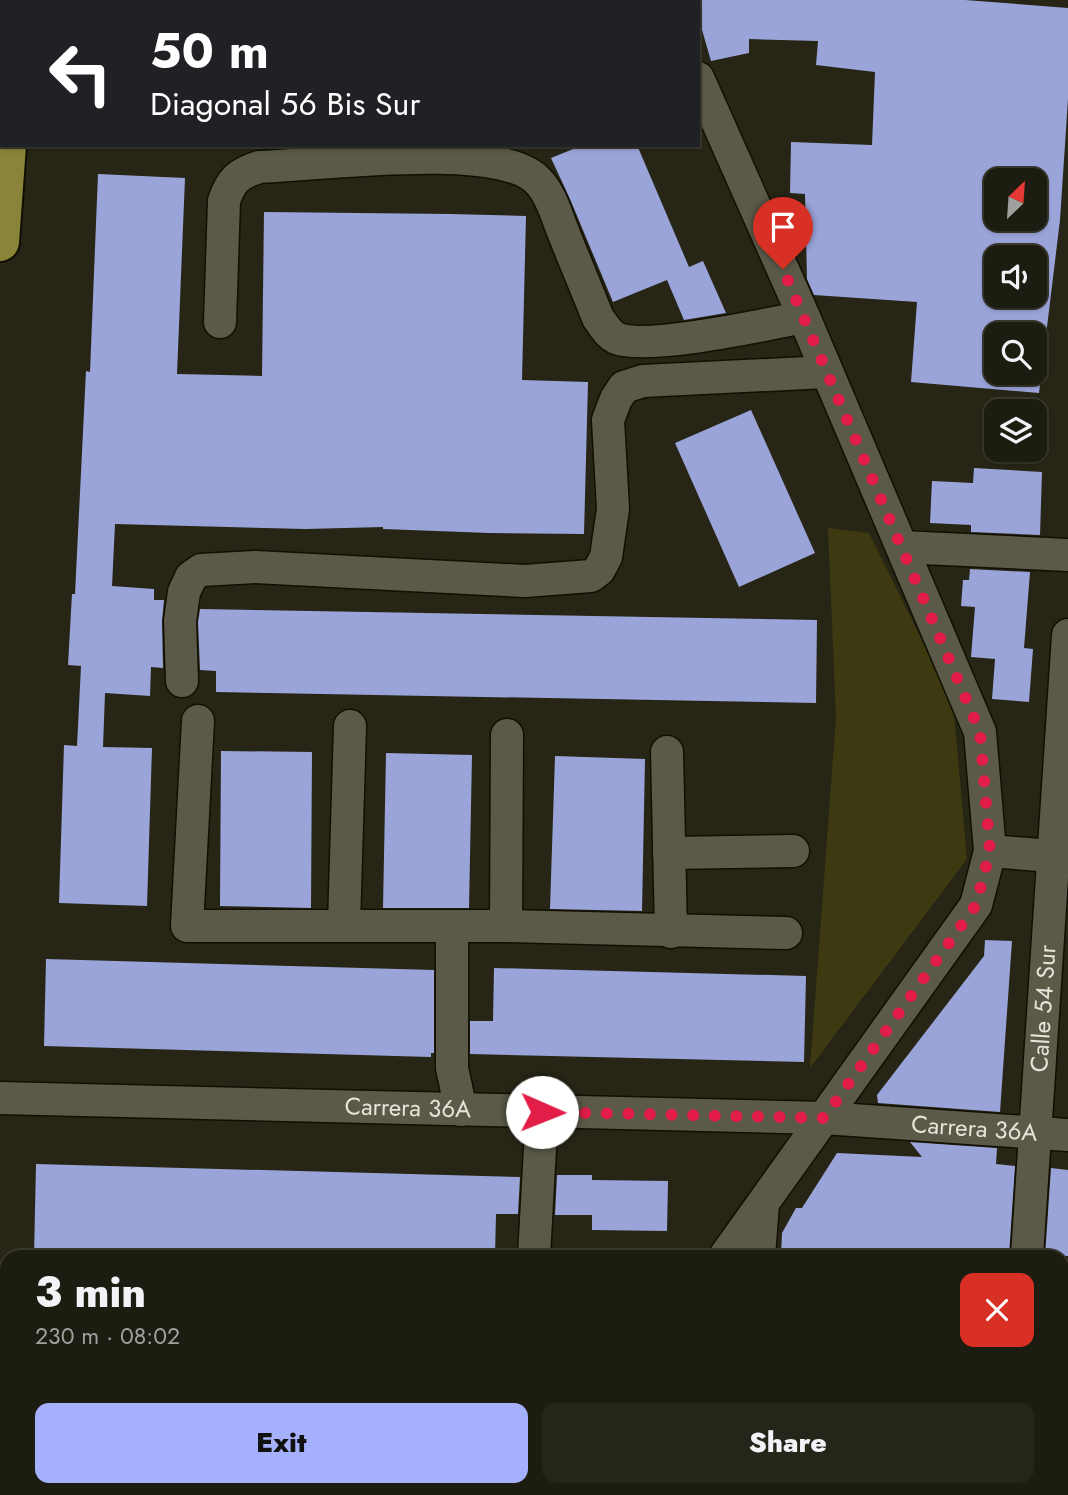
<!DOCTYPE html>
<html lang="en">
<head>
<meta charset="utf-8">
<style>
  body { margin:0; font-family:Jost,sans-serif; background:#252519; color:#f1f3f6; height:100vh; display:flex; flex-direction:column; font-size:26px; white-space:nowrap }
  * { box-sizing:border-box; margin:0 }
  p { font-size:23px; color:#a0a19f }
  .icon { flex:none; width:38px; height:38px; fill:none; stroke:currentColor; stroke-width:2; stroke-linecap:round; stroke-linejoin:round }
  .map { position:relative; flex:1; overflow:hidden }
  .side { position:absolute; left:0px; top:1250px; width:1069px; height:247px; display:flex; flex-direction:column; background:#1d1c10; border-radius:21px 21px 0 0; box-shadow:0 2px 5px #0004,0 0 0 2px #3b3a30 }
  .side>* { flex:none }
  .banner { position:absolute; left:0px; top:0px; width:700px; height:147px; box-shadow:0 2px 5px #0004,0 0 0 2px #3b3a30; background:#202124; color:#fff; overflow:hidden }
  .needle { width:46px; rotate:25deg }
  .tools { position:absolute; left:984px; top:168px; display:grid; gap:14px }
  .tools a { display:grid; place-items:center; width:63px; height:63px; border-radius:14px; background:#1d1c10; box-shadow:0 2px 5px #0004,0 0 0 2px #3b3a30; font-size:35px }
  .pin { position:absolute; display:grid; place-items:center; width:60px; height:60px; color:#fff; margin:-72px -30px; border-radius:50% 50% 50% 0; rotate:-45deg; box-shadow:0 0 7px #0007 }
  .pin .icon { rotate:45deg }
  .me { position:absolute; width:77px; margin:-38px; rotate:91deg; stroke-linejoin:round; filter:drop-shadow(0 0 5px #0008) }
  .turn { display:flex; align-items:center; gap:24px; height:147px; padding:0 35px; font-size:32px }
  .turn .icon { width:91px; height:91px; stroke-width:2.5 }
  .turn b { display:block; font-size:49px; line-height:60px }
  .round { display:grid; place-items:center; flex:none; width:74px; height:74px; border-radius:14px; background:#252519 }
  .overview { display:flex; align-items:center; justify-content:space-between; height:119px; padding:0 35px }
  h1 { font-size:42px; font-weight:800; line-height:52px }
  .action { display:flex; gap:14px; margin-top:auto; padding:14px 35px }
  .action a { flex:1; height:80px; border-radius:14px; background:#a5b1fc; color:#111; font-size:28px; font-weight:800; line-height:80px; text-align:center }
  .action a+a { background:#252519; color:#f1f3f6 }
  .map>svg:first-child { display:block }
  .green { fill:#3d3911 }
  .building { fill:#9aa4d9; fill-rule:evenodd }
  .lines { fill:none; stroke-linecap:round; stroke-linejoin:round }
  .minor-casing { stroke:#100f02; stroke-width:35 }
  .trunk-casing { stroke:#100f02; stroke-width:42 }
  .minor { stroke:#5b5a48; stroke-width:32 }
  .trunk { stroke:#8a843a; stroke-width:38 }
  .route { stroke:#e11d48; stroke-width:12; stroke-dasharray:0 21.6 }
  .labels { text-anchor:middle; stroke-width:7; stroke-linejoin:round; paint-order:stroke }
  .street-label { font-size:24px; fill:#e5e4da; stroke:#0f0f08 }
</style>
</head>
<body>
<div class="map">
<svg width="1068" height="1495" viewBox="0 0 1068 1495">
  <rect width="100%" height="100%" fill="#272616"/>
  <path class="green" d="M828 528 869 533 953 703 967 859 810 1068 836 717Z"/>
  <path class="building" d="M694 0H965L1068 8V99L1060 220 1039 393 911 382 917 302 814 295 807 279 805 194 790 193 791 142 872 145 875 72 816 65 818 41 749 39V53L711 61 698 16V2ZM996 180H1034V219H996ZM996 257H1034V296H996ZM996 334H1034V373H996Z
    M583 145H637L689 267 703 261 726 313 684 320 667 280 613 302 570 199 551 158Z
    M98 174 185 178 177 374 262 376 264 212 450 214 526 216 522 380 588 382 584 534 489 533 383 529V527L306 529 115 524 112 586 154 589V600H164L162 621 163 668 151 667 150 696 105 693 103 747 152 748 147 906 59 903 64 745 77 746 81 666 68 665 72 594H75L86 371 90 372Z
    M751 410 815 553 739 587 675 443Z
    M974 468 1042 472 1040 535 971 532V525L930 523 932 481 973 483Z
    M970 569 1030 572 1024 648 1033 649 1029 702 992 699 995 659 971 657 975 607 961 606 963 580H969Z
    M200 609 817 620 816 703 216 692V671L200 670 198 622Z
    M221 751 312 752 311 908 220 906Z
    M386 753 472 755 469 908H383Z
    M555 756 645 759 642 911 550 909Z
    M985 940 1012 941 1000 1112 878 1103 877 1095 984 956Z
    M46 959 434 970V1053H431V1057L44 1046Z
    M494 968 806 976 804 1062 470 1054V1021H493Z
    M910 1142 997 1148 996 1164 1015 1166 1009 1256H781L782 1233 796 1208H802L837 1153 922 1157Z
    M36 1164 520 1177 518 1214H496L495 1256H34Z
    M1051 1168 1068 1170V1256H1045Z
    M557 1175H592V1180L668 1181 667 1231 592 1230V1215H555Z"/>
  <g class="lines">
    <defs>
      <g id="minor">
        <path d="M664 0V2"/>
        <path d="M698 78 804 317 980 732 990 851 976 905 725 1256"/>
        <path d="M220 322 224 201C231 180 238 174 259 167 317 165 501 140 538 181 551 194 557 217 564 234 575 262 587 290 598 318 604 326 608 334 616 338 644 351 769 324 804 317"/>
        <path d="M902 547 1068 555"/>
        <path d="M182 681 180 621 184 592 191 577 201 570 255 567 525 581 591 576 599 570 606 557 613 509 608 420 616 399 624 387 643 381 827 372"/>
        <path d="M198 721 187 926H506L786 933"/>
        <path d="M667 752 671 932"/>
        <path d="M990 851 1052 856"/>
        <path d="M669 853 793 851"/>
        <path d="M344 925 350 726"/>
        <path d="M506 926 507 735"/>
        <path d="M452 927V1068L461 1110"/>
        <path id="s1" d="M0 1098 824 1118 1068 1135"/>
        <path d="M534 1256 542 1112"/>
        <path d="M759 1256 763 1204"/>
        <path id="s2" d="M1027 1256 1068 635"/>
        <path d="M554 1495 559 1489"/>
        <path d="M744 1495V1489"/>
        <path d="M1009 1495 1010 1489"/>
      </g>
      <path id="trunk" d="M17 2 18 0
        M0 242 7 145"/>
    </defs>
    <use href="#minor" class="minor-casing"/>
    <use href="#trunk" class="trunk-casing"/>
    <use href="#minor" class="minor"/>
    <use href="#trunk" class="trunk"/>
  </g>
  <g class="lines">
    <path class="route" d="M542 1112 824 1118 976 905 990 851 980 732 783 269"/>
  </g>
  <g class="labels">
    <g class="street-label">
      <text dy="8" stroke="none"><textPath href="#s2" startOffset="248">Calle 54 Sur</textPath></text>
      <text dy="8" stroke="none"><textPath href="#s1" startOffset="408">Carrera 36A</textPath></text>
      <text dy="8" stroke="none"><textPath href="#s1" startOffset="975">Carrera 36A</textPath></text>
    </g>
  </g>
</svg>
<div class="tools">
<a><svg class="needle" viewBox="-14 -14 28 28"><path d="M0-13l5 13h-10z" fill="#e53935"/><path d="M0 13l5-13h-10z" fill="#a0a19f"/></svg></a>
<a><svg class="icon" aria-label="sound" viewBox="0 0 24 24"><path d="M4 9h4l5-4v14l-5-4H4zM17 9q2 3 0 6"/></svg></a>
<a><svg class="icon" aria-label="search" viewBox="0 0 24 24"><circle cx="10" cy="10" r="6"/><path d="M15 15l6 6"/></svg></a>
<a><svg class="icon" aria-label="layers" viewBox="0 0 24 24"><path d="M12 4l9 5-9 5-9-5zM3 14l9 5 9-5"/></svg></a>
</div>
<div class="pin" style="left:783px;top:269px;background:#d93025"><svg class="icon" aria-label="arrive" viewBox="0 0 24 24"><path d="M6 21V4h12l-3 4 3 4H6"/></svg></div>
<svg class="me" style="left:542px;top:1112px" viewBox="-20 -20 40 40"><circle r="19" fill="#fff"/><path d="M0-13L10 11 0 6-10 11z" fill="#e11d48"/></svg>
<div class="banner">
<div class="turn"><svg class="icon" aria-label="left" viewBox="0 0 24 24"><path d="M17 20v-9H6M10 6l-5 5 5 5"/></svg><div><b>50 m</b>Diagonal 56 Bis Sur</div></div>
</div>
<section class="side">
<div class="overview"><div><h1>3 min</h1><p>230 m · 08:02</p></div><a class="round" style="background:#d93025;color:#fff"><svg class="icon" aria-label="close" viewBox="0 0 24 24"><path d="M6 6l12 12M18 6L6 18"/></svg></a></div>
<div class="action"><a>Exit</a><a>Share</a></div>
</section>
</div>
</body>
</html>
